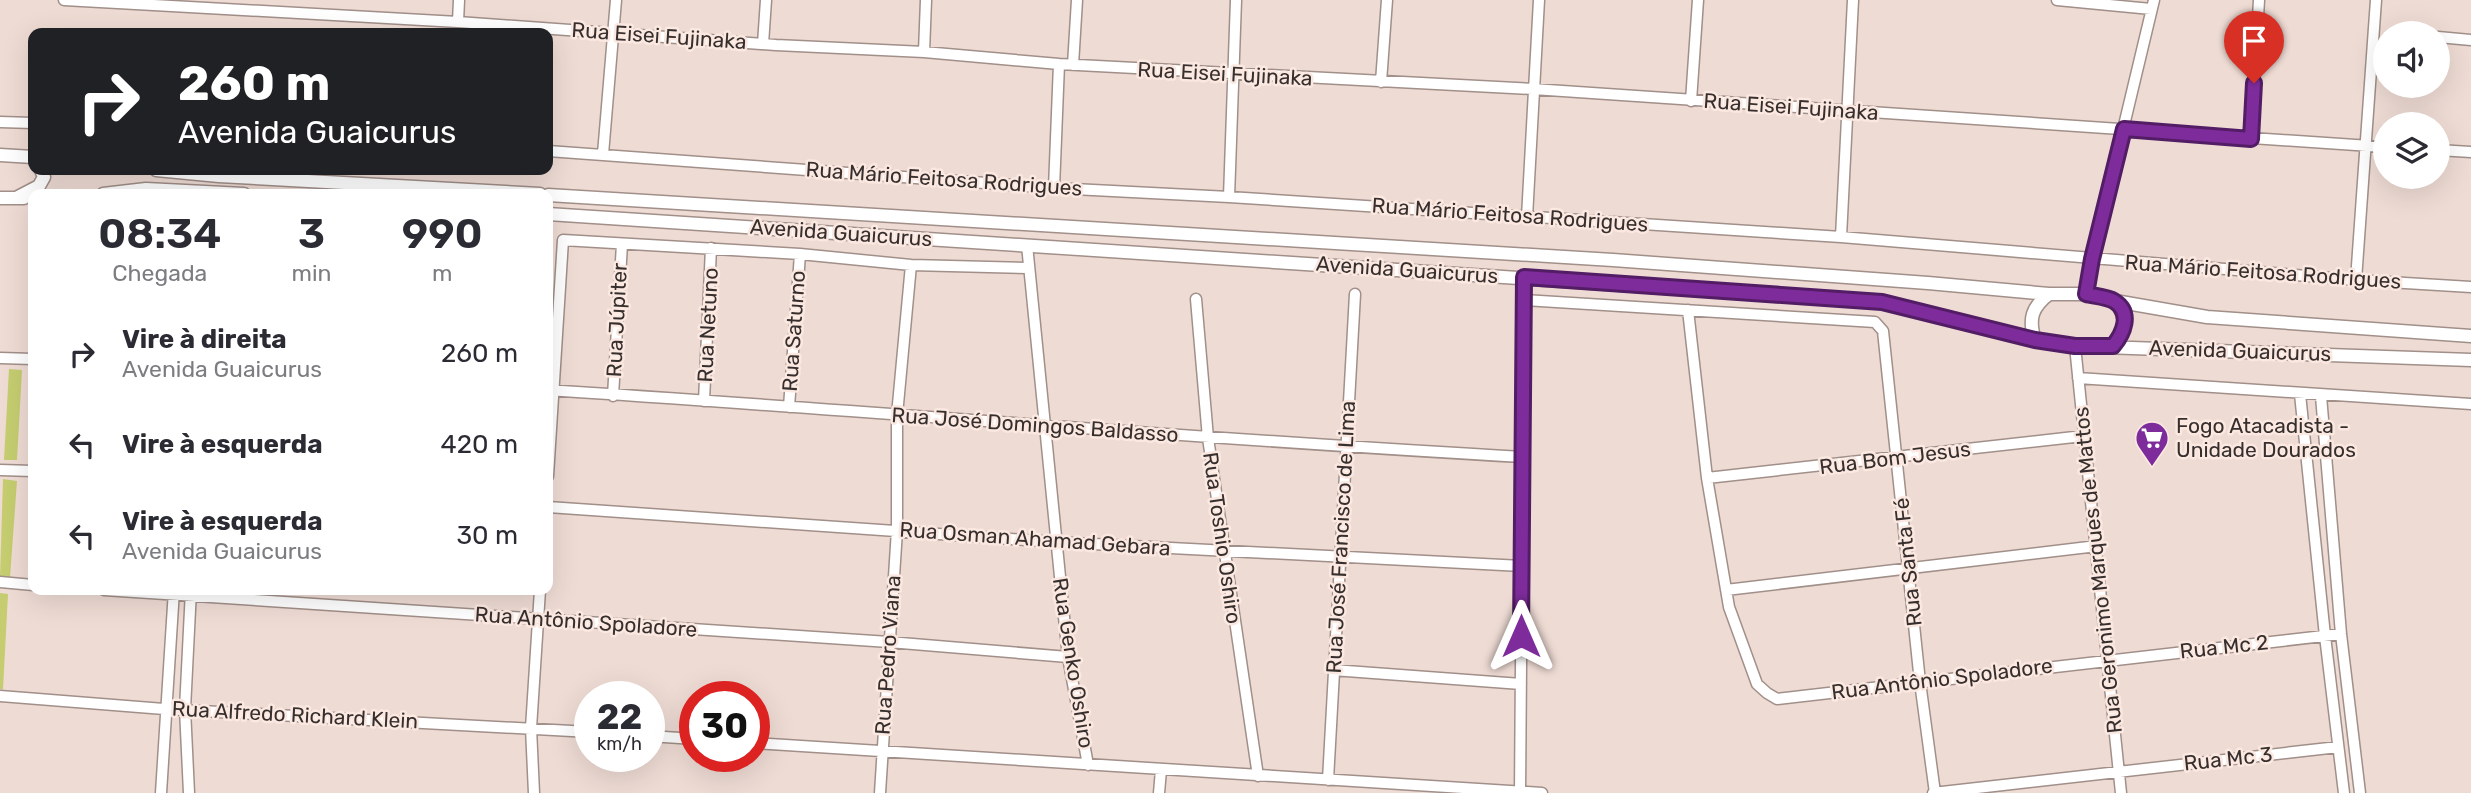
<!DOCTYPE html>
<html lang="pt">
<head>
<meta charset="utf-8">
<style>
  body { margin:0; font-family:Rubik,sans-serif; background:#f2f2f3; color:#2b2b33; height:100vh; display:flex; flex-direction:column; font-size:26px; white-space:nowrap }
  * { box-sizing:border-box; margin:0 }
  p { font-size:23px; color:#7c7c81 }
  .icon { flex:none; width:38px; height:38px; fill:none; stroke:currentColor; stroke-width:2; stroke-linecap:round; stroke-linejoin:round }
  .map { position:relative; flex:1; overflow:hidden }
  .details { position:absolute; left:28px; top:189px; width:525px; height:406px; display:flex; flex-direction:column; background:#fff; border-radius:14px; box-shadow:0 7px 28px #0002 }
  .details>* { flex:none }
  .hud { position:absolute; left:28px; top:28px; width:525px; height:147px; border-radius:14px; box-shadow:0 7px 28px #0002; background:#202124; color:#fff; overflow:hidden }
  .controls { position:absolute; left:2373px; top:21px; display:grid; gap:14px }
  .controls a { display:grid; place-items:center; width:77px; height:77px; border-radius:50%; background:#fff; box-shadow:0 7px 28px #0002; font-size:35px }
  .speed { position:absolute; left:574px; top:681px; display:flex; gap:14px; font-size:35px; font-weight:700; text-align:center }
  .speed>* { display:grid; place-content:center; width:91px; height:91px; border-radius:50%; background:#fff; box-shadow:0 7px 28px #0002; line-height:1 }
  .speed small { font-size:18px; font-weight:400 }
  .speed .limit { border:10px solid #d22; background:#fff; color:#111 }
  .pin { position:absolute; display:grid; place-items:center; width:60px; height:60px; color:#fff; margin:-72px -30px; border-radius:50% 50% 50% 0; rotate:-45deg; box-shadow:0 0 7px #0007 }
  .pin .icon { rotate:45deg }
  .me { position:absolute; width:77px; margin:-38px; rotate:0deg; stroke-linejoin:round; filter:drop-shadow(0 0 5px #0008) }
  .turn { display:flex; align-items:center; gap:24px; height:147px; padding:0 35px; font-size:32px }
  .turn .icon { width:91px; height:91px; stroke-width:2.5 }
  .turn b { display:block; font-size:49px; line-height:60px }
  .eta { display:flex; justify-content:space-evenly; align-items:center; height:119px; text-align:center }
  .eta b { font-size:42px; font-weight:600; line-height:49px }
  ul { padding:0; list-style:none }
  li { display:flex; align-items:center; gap:21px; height:91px; padding:0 35px }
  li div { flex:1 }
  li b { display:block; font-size:26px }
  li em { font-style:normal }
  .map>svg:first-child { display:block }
  .green { fill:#c5cd70 }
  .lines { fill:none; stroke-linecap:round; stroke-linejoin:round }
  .minor-casing { stroke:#a18f89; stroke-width:13 }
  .major-casing { stroke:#a18f89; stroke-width:15 }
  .minor { stroke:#fff; stroke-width:10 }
  .major { stroke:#fff; stroke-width:12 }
  .route-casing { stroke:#521d65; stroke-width:18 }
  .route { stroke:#7e2c9b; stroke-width:12 }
  .labels { text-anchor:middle; stroke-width:5; stroke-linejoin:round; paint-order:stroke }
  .street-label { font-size:21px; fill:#362f2d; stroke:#fbe8e1 }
  .poi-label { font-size:21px; fill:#362f2d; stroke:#fbe8e1; text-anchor:start }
</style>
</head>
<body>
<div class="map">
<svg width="2471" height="793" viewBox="0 0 2471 793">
  <rect width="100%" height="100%" fill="#eedbd4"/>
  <path class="green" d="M9 369 22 370 17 460H4Z
    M3 479 17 481 10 578 0 577Z
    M0 593 8 594 3 689H0Z"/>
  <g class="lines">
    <defs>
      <path id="minor" d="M64 0 458 22 776 45 924 52 1059 64 1533 89 2385 147
        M2057 0 2151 9
        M458 22 459 0
        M2438 37 2471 40
        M763 44 766 0
        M924 52 926 0
        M1073 65 1077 0
        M1381 82 1387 0
        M1691 101 1698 0
        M0 122 33 123
        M2251 139 2259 0
        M2438 150 2471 152
        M548 151 1054 188 1229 197 1841 237 2356 280 2471 287
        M603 154 616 0
        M1054 188 1059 64
        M1229 197 1236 0
        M1527 217 1539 0
        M1841 237 1853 0
        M1027 245 1068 657 1088 765
        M2356 280 2376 0
        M2086 294 2092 259 2154 0
        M1196 299 1208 438 1258 776
        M1524 300 1875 322 1883 331 1920 682 1935 793
        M1688 310 1707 478 1729 607 1757 684 1767 693 1777 699 2341 634
        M2075 346 2121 793
        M0 358 33 359
        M2078 378 2471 404
        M548 390C873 411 1197 439 1523 457
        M2300 394 2325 636 2344 793
        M613 396 622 244
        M2321 396 2341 634 2360 793
        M704 401 711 248
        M789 407 800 254
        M0 470 33 471
        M548 476 563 240 800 254 911 265 1028 268
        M1707 478 2083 436
        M548 507 1055 542 1522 566
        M0 582 33 585
        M104 590 889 642 1068 657
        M1726 590 2097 546
        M1333 670 1521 684
        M0 696 164 709 590 732
        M649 736 695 739
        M754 743 1542 793
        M1328 780 1355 294
        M161 793 174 590
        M189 793 185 709 191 590
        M534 793 531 728 540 590
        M880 793 897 530V415L911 265
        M1159 793 1161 770
        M1520 793 1524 277
        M1933 793 2338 747"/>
      <path id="major" d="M0 155 33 157
        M156 170 219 176 540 194
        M103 194 146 189 244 194
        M548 195 1613 260 1928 283 2049 294H2086L2115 301 2207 317 2471 336
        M0 198H24
        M16 198 39 186 44 177 41 170
        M548 214 1882 302 2035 340 2075 346 2471 360
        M2035 340C2028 319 2032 307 2049 294
        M2113 346C2127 331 2128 319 2115 301"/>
    </defs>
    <use href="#minor" class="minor-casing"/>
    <use href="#major" class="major-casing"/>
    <use href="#minor" class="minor"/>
    <use href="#major" class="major"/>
  </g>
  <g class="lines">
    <defs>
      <path id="route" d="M1521 636 1524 277 1882 302 2035 340 2075 346H2113C2123 334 2133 313 2114 301 2107 297 2094 296 2086 294L2092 259 2124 129 2251 139 2254 83"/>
    </defs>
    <use href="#route" class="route-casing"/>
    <use href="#route" class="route"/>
  </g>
  <defs>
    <symbol id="supermarket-pin" viewBox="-11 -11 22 30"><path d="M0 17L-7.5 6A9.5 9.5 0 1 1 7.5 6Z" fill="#7e2c9b" stroke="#fbe8e1"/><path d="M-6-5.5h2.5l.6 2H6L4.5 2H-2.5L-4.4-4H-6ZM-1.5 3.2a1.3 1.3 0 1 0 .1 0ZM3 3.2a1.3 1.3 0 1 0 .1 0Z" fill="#fff"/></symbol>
  </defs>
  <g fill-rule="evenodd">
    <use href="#supermarket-pin" x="2133" y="419" width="38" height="52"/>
  </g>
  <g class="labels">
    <g class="street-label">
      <text transform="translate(659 36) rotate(4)" y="7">Rua Eisei Fujinaka</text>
      <text transform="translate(1225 74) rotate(3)" y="7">Rua Eisei Fujinaka</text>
      <text transform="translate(1791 107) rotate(4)" y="7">Rua Eisei Fujinaka</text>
      <text transform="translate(944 179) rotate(4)" y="7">Rua Mário Feitosa Rodrigues</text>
      <text transform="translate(1510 215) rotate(4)" y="7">Rua Mário Feitosa Rodrigues</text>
      <text transform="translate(841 233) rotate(4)" y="7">Avenida Guaicurus</text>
      <text transform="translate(1407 270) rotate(4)" y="7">Avenida Guaicurus</text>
      <text transform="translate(2263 272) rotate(4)" y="7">Rua Mário Feitosa Rodrigues</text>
      <text transform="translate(617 320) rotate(-87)" y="7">Rua Júpiter</text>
      <text transform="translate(708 325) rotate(-87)" y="7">Rua Netuno</text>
      <text transform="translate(794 331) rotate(-86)" y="7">Rua Saturno</text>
      <text transform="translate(2240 351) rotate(2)" y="7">Avenida Guaicurus</text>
      <text transform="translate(1035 425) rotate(4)" y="7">Rua José Domingos Baldasso</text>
      <text transform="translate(1895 458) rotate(-7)" y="7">Rua Bom Jesus</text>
      <text transform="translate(1341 537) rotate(-87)" y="7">Rua José Francisco de Lima</text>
      <text transform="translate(1222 538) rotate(82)" y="7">Rua Toshio Oshiro</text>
      <text transform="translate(1035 539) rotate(4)" y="7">Rua Osman Ahamad Gebara</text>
      <text transform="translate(1908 562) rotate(-96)" y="7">Rua Santa Fé</text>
      <text transform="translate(2098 570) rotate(-96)" y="7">Rua Geronimo Marques de Mattos</text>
      <text transform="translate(586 622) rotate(4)" y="7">Rua Antônio Spoladore</text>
      <text transform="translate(2224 647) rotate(-6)" y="7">Rua Mc 2</text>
      <text transform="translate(888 655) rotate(-86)" y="7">Rua Pedro Viana</text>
      <text transform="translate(1073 663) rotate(81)" y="7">Rua Genko Oshiro</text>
      <text transform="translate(1942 679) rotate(-7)" y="7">Rua Antônio Spoladore</text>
      <text transform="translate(295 715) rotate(3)" y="7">Rua Alfredo Richard Klein</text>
      <text transform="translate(2228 759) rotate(-6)" y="7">Rua Mc 3</text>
    </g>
    <g class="poi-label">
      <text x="2176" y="433">Fogo Atacadista -<tspan x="2176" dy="24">Unidade Dourados</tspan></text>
    </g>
  </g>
</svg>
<div class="controls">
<a><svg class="icon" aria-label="sound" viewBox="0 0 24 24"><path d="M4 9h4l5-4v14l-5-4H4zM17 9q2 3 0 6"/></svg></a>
<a><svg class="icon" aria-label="layers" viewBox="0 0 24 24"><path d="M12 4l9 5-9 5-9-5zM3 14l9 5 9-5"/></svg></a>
</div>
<div class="speed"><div>22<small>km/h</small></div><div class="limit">30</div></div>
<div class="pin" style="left:2254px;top:83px;background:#d93025"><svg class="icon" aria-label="arrive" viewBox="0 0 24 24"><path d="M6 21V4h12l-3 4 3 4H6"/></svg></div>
<svg class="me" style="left:1521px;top:636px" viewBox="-20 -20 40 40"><path d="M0-17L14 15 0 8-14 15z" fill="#7e2c9b" stroke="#fff" stroke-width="4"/></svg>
<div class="hud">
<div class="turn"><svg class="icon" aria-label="right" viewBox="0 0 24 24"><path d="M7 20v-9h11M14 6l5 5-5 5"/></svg><div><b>260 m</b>Avenida Guaicurus</div></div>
</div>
<section class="details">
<div class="eta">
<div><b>08:34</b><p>Chegada</p></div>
<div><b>3</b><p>min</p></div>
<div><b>990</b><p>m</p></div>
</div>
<ul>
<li><svg class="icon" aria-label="right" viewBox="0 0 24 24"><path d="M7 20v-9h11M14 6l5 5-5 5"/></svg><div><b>Vire à direita</b><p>Avenida Guaicurus</p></div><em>260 m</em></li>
<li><svg class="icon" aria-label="left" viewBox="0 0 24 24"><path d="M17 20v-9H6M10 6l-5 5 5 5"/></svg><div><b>Vire à esquerda</b></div><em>420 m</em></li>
<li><svg class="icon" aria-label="left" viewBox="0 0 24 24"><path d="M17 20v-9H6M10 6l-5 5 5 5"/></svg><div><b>Vire à esquerda</b><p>Avenida Guaicurus</p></div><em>30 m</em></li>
</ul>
</section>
</div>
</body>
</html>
